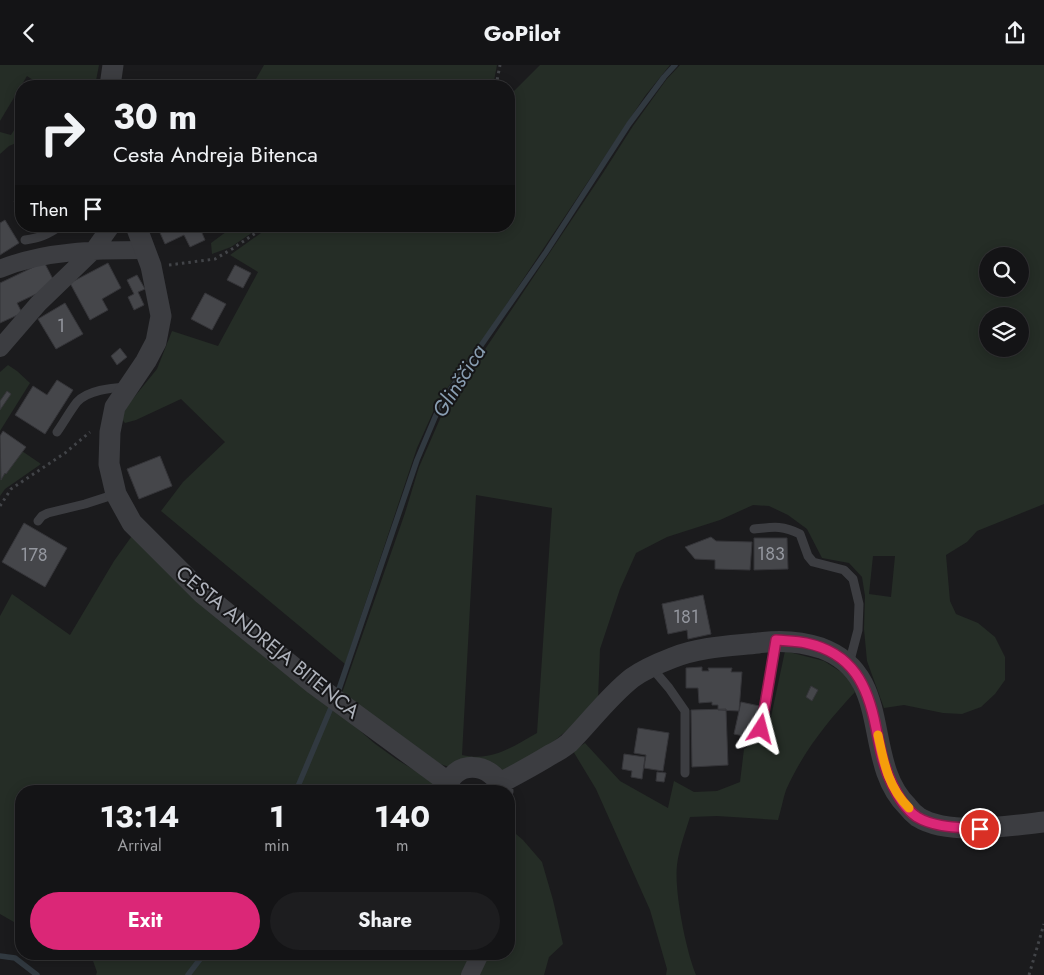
<!DOCTYPE html>
<html lang="en">
<head>
<meta charset="utf-8">
<style>
  body { margin:0; font-family:Jost,sans-serif; background:#1d1d1f; color:#f1f3f6; height:100vh; display:flex; flex-direction:column; font-size:19px; white-space:nowrap }
  * { box-sizing:border-box; margin:0 }
  p { font-size:16px; color:#9d9ea1 }
  .icon { flex:none; width:28px; height:28px; fill:none; stroke:currentColor; stroke-width:2; stroke-linecap:round; stroke-linejoin:round }
  .map { position:relative; flex:1; overflow:hidden }
  .sheet { position:absolute; left:15px; top:720px; width:500px; height:175px; display:flex; flex-direction:column; background:#141416; border-radius:20px; box-shadow:0 2px 12px #0003,0 0 0 1px #333335 }
  .sheet>* { flex:none }
  .top-card { position:absolute; left:15px; top:15px; width:500px; height:152px; border-radius:20px; box-shadow:0 2px 12px #0003,0 0 0 1px #333335; background:#141416; color:#f1f3f6; overflow:hidden }
  .controls { position:absolute; left:979px; top:182px; display:grid; gap:10px }
  .controls a { display:grid; place-items:center; width:50px; height:50px; border-radius:50%; background:#141416; box-shadow:0 2px 12px #0003,0 0 0 1px #333335; font-size:25px }
  .pin { position:absolute; display:grid; place-items:center; width:42px; height:42px; color:#fff; margin:-21px; border:2px solid #fff; border-radius:50%; box-shadow:0 1px 5px #0007 }
  .me { position:absolute; width:55px; margin:-28px; rotate:9deg; stroke-linejoin:round; filter:drop-shadow(0 0 4px #0008) }
  .turn { display:flex; align-items:center; gap:18px; height:105px; padding:0 15px; font-size:22px }
  .turn .icon { width:65px; height:65px; stroke-width:2.5 }
  .turn b { display:block; font-size:35px; line-height:42px }
  .then { display:flex; align-items:center; height:48px; padding:0 15px; background:#0003; gap:10px; font-size:19px }
  .eta { display:flex; justify-content:space-evenly; align-items:center; height:85px; text-align:center }
  .eta b { font-size:30px; font-weight:700; line-height:35px }
  .primary-button { display:flex; gap:10px; margin-top:auto; padding:10px 15px }
  .primary-button a { flex:1; height:58px; border-radius:30px; background:#db2777; color:#fff; font-size:20px; font-weight:700; line-height:58px; text-align:center }
  .primary-button a+a { background:#1d1d1f; color:#f1f3f6 }
  header { display:flex; justify-content:space-between; align-items:center; height:65px; padding:0 15px; background:#141416; font-size:22px; font-weight:700 }
  .map>svg:first-child { display:block }
  .green { fill:#252d26; fill-rule:evenodd }
  .lines { fill:none; stroke-linecap:round; stroke-linejoin:round }
  .stream { stroke:#313940; stroke-width:5.5 }
  .building { fill:#45464a; stroke:#353539 }
  .path { stroke:#424448; stroke-width:3; stroke-dasharray:2.5 4; stroke-linecap:butt }
  .service { stroke:#3c3d41; stroke-width:9 }
  .minor { stroke:#3c3d41; stroke-width:18 }
  .tertiary { stroke:#3c3d41; stroke-width:21 }
  .route-casing { stroke:#8e194d; stroke-width:12 }
  .route { stroke:#db2777; stroke-width:9 }
  .slow { stroke:#f59e0b; stroke-width:9 }
  .labels { text-anchor:middle; stroke-width:4; stroke-linejoin:round; paint-order:stroke }
  .number-label { font-size:18px; fill:#94979f }
  .street-label { font-size:20px; fill:#aeb2bb; stroke:#161618 }
  .water-label { font-size:21px; font-style:italic; fill:#899eb2; stroke:#161618 }
</style>
</head>
<body>
<header><svg class="icon" aria-label="back" viewBox="0 0 24 24"><path d="M15 5l-7 7 7 7"/></svg>GoPilot<svg class="icon" aria-label="share" viewBox="0 0 24 24"><path d="M12 15V3M7 8l5-5 5 5M5 13v7h14v-7"/></svg></header>
<div class="map">
<svg width="1044" height="910" viewBox="0 0 1044 910">
  <rect width="100%" height="100%" fill="#1b1b1d"/>
  <path class="green" d="M0 0H99L95 21H42L27 11 0 56Z
    M264 0H497L493 21H252Z
    M540 0H670L645 31 488 267 438 336 417 383 345 599 161 446 183 417 225 377 181 334 136 355 125 358 121 353 127 341 157 304 172 266 218 281 258 207 230 190 271 161H509V29H511Z
    M680 0H1044V439L977 466 967 477 946 490 950 536 956 549 978 558 995 572 1005 592V615L995 629 981 642 962 649 943 648 904 640 884 643 867 596 864 564 865 531 862 512 849 498 822 493 807 464 788 450 769 441 753 440 720 455 667 472 636 488 620 524 600 584 598 635 573 660 552 678 500 708 455 704 440 699 342 628 405 448 419 402 443 347 603 108 633 61 666 15ZM988 191H1020V224H988ZM988 251H1020V284H988ZM476 430 552 443 537 668C512 682 492 697 462 690ZM873 491H895L891 532 869 529Z
    M21 54V76L9 81 0 89V67L11 70Z
    M234 161H262L231 182 212 189 211 178Z
    M8 300 17 306 30 318 0 366V307Z
    M0 371 41 399 5 424 0 431Z
    M134 468 374 678 396 694 442 722V726H21V861L0 849V551L12 529 70 570 114 496Z
    M785 586 824 596 849 612 855 627C827 657 803 687 786 725 783 734 781 745 778 755L717 751 690 752C685 768 679 784 677 800 674 826 686 886 696 910H666L667 904 650 845 596 724 573 686 585 678 620 716 668 743 674 716 694 727 717 726 740 717 744 684 767 671Z
    M509 763 523 775 542 797 553 835 563 879 549 892 544 910H478L488 889H509Z
    M86 889H474L463 910H96L97 907 93 896Z"/>
  <g class="lines">
    <path class="stream" d="M337 630 417 395 441 338 546 187 629 59 664 12 675 0
      M296 726 333 638
      M0 891 15 893 37 910
      M188 910 204 889"/>
  </g>
  <path class="building" d="M21 132V150L14 136Z
    M5 155 19 178 0 190V158Z
    M157 161H199L205 175 190 182 184 170 165 179Z
    M44 197 55 218 51 222 17 238 22 248 0 258V218Z
    M108 198 121 223 102 234 108 245 90 255 70 218Z
    M235 200 251 208 243 223 227 215Z
    M137 210 145 224 138 227 144 240 134 245 128 232 134 229 127 215Z
    M205 228 226 239 212 265 191 254Z
    M65 238 83 269 56 284 38 254Z
    M120 283 127 292 117 300 111 291Z
    M57 315 73 325 45 369 15 350 33 321 47 330Z
    M7 326 11 329 0 345V336Z
    M3 366 26 382 6 409 5 408 1 415 0 371Z
    M160 391 172 421 139 434 127 404Z
    M24 458 67 483 45 522 2 497Z
    M711 472 716 476 752 477 750 505 715 504V495L695 494 685 482Z
    M754 473H787L788 504 754 505Z
    M703 530 711 569 688 574 687 565 668 569 662 539Z
    M702 602V606H709L708 603H732L731 607H742L739 646 718 645V640H712V637L699 638 698 623H686V603Z
    M811 621 818 625 812 636 806 632Z
    M741 637 764 642 757 674 734 669Z
    M726 644 728 700 692 702 691 645Z
    M638 663 669 668 663 706 644 703 646 690 634 688Z
    M624 689 645 692 642 714 631 712 632 706 622 704Z
    M657 707 666 708 664 717 656 716Z"/>
  <g class="lines">
    <path class="path" d="M496 21 500 0
      M169 200 215 194 232 184 266 161
      M0 441 11 424 65 388 90 367
      M1029 910 1044 859"/>
    <path class="service" d="M25 175C39 173 48 170 60 161
      M57 367C64 357 70 346 77 337 88 325 111 323 126 322
      M38 456 42 451 48 448 85 439 116 429
      M754 464C773 462 782 460 800 469L808 491 813 497 844 505 853 514 859 539 858 565 849 599
      M652 603 669 623 685 646V708
      M761 664 776 576"/>
    <path class="minor" d="M0 204C46 185 96 185 145 185
      M0 283 38 239 94 185 111 161
      M470 910 480 889"/>
    <path class="tertiary" d="M110 21 113 0
      M136 161 151 201 161 251 156 277 146 296 115 342 110 367 109 399 116 429 132 458 202 528 314 619 449 718
      M500 718C517 709 534 700 550 690 556 687 563 683 569 678 590 657 608 632 632 613 643 605 659 598 672 593 699 582 730 581 758 578 779 575 800 576 821 583 895 610 861 695 907 741 910 745 914 749 918 752 948 771 1009 761 1044 757
      M446 726C451 694 493 695 503 726"/>
  </g>
  <g class="lines">
    <defs>
      <path id="route" d="M761 664 776 575C786 576 797 576 806 578 853 588 868 621 876 663 880 683 883 701 892 719 898 731 905 744 917 752 935 763 960 762 980 764"/>
    </defs>
    <use href="#route" class="route-casing"/>
    <use href="#route" class="route"/>
    <path class="slow" d="M878 670C884 698 888 722 909 743"/>
  </g>
  <g class="labels">
    <g class="number-label">
      <text x="61" y="267">1</text>
      <text x="771" y="495">183</text>
      <text x="34" y="496">178</text>
      <text x="686" y="558">181</text>
    </g>
    <g class="street-label">
      <text transform="translate(268 577) rotate(39)" y="7">CESTA ANDREJA BITENCA</text>
    </g>
    <g class="water-label">
      <text transform="translate(459 316) rotate(-58)" y="7">Glinščica</text>
    </g>
  </g>
</svg>
<div class="controls">
<a><svg class="icon" aria-label="search" viewBox="0 0 24 24"><circle cx="10" cy="10" r="6"/><path d="M15 15l6 6"/></svg></a>
<a><svg class="icon" aria-label="layers" viewBox="0 0 24 24"><path d="M12 4l9 5-9 5-9-5zM3 14l9 5 9-5"/></svg></a>
</div>
<div class="pin" style="left:980px;top:764px;background:#d93025"><svg class="icon" aria-label="arrive" viewBox="0 0 24 24"><path d="M6 21V4h12l-3 4 3 4H6"/></svg></div>
<svg class="me" style="left:761px;top:664px" viewBox="-20 -20 40 40"><path d="M0-17L14 15 0 8-14 15z" fill="#db2777" stroke="#fff" stroke-width="4"/></svg>
<div class="top-card">
<div class="turn"><svg class="icon" aria-label="right" viewBox="0 0 24 24"><path d="M7 20v-9h11M14 6l5 5-5 5"/></svg><div><b>30 m</b>Cesta Andreja Bitenca</div></div>
<div class="then">Then<svg class="icon" aria-label="arrive" viewBox="0 0 24 24"><path d="M6 21V4h12l-3 4 3 4H6"/></svg></div>
</div>
<section class="sheet">
<div class="eta">
<div><b>13:14</b><p>Arrival</p></div>
<div><b>1</b><p>min</p></div>
<div><b>140</b><p>m</p></div>
</div>
<div class="primary-button"><a>Exit</a><a>Share</a></div>
</section>
</div>
</body>
</html>
